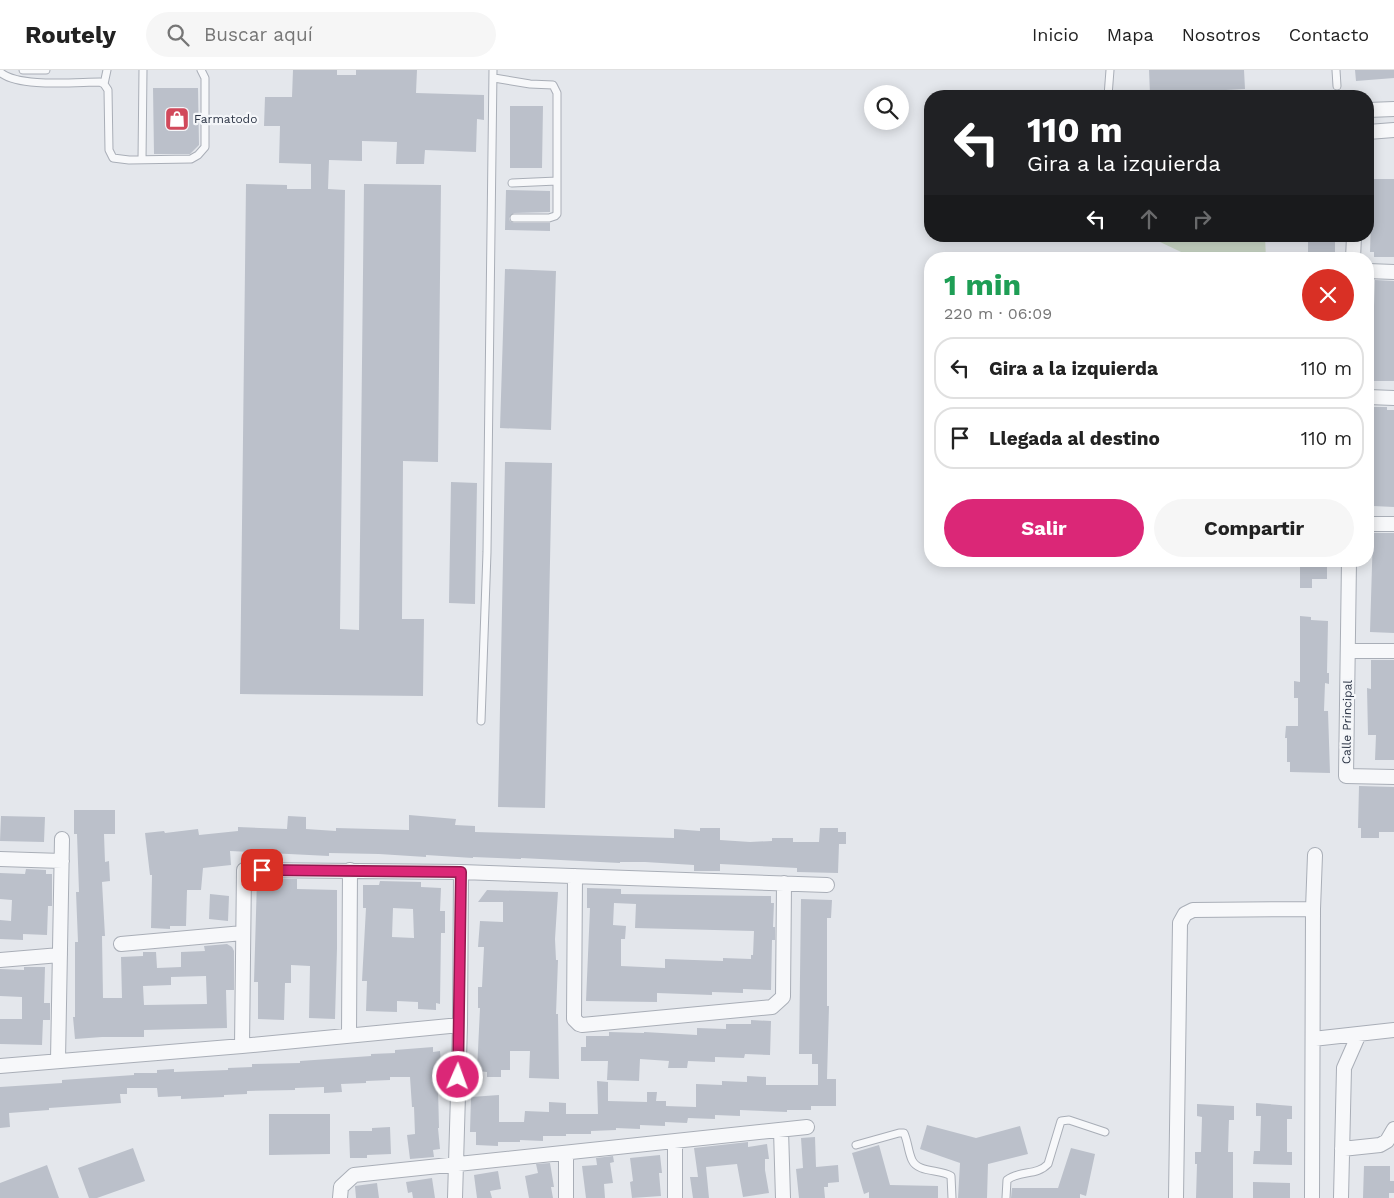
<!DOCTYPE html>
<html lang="es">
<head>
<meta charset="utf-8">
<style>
  body { margin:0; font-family:"Work Sans",sans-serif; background:#f6f6f6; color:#222; height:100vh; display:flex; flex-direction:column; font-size:19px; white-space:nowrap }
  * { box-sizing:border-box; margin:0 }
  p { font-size:16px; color:#767676 }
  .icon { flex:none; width:28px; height:28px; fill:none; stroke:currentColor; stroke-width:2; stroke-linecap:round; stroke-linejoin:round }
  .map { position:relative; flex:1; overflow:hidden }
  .details { position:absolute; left:924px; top:182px; width:450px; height:315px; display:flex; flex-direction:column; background:#fff; border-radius:20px; box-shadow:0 2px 12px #0003 }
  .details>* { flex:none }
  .top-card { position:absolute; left:924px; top:20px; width:450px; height:152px; border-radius:20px; box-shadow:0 2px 12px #0003; background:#202124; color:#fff; overflow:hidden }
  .fabs { position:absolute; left:864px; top:15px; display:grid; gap:10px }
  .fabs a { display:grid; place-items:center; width:45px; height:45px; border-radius:50%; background:#fff; box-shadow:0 2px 12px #0003; font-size:25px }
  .pin { position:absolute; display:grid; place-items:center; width:42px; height:42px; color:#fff; margin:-21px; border-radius:10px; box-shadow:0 2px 8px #0006 }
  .me { position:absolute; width:55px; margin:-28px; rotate:2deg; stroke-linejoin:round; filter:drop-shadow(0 0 4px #0008) }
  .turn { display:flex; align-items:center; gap:18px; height:105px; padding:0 20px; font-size:22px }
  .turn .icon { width:65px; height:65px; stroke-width:2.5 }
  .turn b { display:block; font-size:35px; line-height:42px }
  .lanes { display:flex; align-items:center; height:48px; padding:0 20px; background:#0003; justify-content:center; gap:25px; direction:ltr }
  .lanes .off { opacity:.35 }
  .round { display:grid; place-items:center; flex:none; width:52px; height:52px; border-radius:26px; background:#f6f6f6 }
  .overview { display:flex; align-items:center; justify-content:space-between; height:85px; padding:0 20px }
  h1 { font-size:30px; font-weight:700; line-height:38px; color:#1e9e55 }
  .cta { display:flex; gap:10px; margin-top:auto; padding:10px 20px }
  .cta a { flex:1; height:58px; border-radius:30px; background:#db2777; color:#fff; font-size:20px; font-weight:700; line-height:58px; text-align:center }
  .cta a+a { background:#f6f6f6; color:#222 }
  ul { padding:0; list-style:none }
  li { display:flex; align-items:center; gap:15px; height:62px; margin:0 10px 8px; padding:0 10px; border:2px solid #e0e0e0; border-radius:20px }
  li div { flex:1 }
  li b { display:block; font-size:19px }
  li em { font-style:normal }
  header { display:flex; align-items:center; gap:30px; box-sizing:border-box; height:70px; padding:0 25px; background:#fff; border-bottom:1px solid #e0e0e0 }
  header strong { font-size:24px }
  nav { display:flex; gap:28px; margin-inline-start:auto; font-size:18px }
  .search { width:350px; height:45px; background:#f6f6f6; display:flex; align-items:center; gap:12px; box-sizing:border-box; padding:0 18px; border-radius:28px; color:#767676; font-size:19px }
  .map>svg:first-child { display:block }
  .green { fill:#c9d6c5 }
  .building { fill:#bbc0ca; fill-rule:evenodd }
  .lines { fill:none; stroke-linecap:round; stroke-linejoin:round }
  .service-casing { stroke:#a9aeb7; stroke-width:9 }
  .minor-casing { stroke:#a9aeb7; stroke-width:16 }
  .service { stroke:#f7f8fa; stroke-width:7 }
  .minor { stroke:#f7f8fa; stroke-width:14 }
  .route-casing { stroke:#8e194d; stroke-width:12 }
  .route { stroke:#db2777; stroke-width:9 }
  .labels { text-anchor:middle; stroke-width:4.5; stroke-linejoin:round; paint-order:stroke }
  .poi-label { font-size:12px; fill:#2b3445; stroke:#f4f6f9; text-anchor:start }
  .street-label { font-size:12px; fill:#2b3445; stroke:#f4f6f9 }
</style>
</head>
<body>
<header>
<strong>Routely</strong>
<div class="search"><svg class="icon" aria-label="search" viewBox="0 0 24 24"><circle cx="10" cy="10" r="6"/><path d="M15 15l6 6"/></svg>Buscar aquí</div>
<nav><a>Inicio</a><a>Mapa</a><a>Nosotros</a><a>Contacto</a></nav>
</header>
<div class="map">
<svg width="1394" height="1128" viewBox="0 0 1394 1128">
  <rect width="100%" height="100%" fill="#e4e7ec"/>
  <path class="green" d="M1154 166H1265L1266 189H1196L1160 172Z"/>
  <path class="building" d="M293 0H337V5H356V0H417L416 23 484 25V50L477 49 476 82 425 80 424 94H396L397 72 362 71V91L329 90 328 119 345 120 340 559 359 560 364 114 441 115 438 392 403 391 402 549H424L423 626 240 624 246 114 287 115V119H311V94L279 93 280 56H264L265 27H292Z
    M1149 0H1244L1245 19 1150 24Z
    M1355 0H1394V8L1356 11Z
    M153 18H198L199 75 190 84H154Z
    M510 36H543L542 98H510Z
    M1370 109H1394V187H1374V182H1370L1371 151H1369Z
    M506 120 550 121V142L514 143 509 148 510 151 514 153H550V161L505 160Z
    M1308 166H1335V184L1308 183Z
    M505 199 556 201 551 360 500 358Z
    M1375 210 1394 211V311H1370L1371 236H1374Z
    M1374 337H1387V340H1394V437L1373 436V410H1370Z
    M505 392 552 393 545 738 498 737Z
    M451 412 477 413 475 534 449 533Z
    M1373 463H1394V563L1370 562Z
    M1300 492 1327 493V509H1312V518H1300Z
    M1300 546 1311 547V550L1328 551 1327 603H1329V614L1325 613 1324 641H1328L1330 703 1290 702V692H1287V668H1285L1286 656H1298V628H1294V611L1300 612Z
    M1371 590H1394V690H1375L1376 665H1368L1367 618 1371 619Z
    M1359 716 1394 717V762H1379V768H1361V758H1358Z
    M74 740H115V764H104L105 792 109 791 110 811 102 812 105 866H102L103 928H122L121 887 143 886V882H156L157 898 181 897V882L205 881 204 876 227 874 232 877 234 881V920H226L227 958 144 960V967H102L75 969 73 947H75V872H78L76 822H79L77 764H74ZM206 906 207 934 144 935 143 916 171 915V907Z
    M409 745 456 749 455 755 475 756V762L674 768V759L700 761V758H720V770L750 772 772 771V768H793V772H819L820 758H838V762H846V774H839L838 803 797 802V798L720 794V801H694V795L645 792H620V793L521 788V789L473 787V788L426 785V787L379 784 329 783V786L230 781 231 795 203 798 201 820H187L186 856H170V859L151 858 152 805H150L145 763 164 761 165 763 198 759 199 765 238 761V757L287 759 288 746 306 747V759L336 761V758L409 760Z
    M1 746 45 747 44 772 0 771Z
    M26 799 46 800V804H52V836H48L47 865 23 864V870L0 869V850L11 851 12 830 0 829V803L25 804Z
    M257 809H297V819L337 820V878L335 949 309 948 310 896 291 895V913H285L284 950 258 949V912H254Z
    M380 811 421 812V817L441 818 440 841H445V863H441L440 934 436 933V940L418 939V932L397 931V942L366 941 367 911H362L366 838H363V815H379ZM393 838 413 839 414 868 392 867Z
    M587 818 621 819V824L771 826V833H774L773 857H775V870H772L771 920 743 919V923L712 922V925L657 923V932L586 931 590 838H587ZM614 833 636 834 635 858 754 861 753 885H751V889L723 888V891L665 889V898L621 896V869H625L626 856 613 855Z
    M487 820 558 822 555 869 556 890H558L556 944H558L559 1009 529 1008 530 981H510V1000H501V1007H487V1002L477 1001 480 938H478V917H482L484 877H478L480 851 503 852V832H478Z
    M210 824 229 826 228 851 209 849Z
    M801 829 832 830 831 848H827V936H829L827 1009H836V1036H811V1040H787V1042L740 1040V1046L715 1045V1049L688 1048 687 1053 665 1052V1056L640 1055V1059L616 1058V1060L591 1061V1064H566V1066H543V1071L520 1070V1072H498V1076L476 1075V1062H470L471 1027 499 1025V1052H524L525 1041 549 1042V1032L566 1033V1044H598L597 1011 608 1012V1031L647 1032V1022H657L656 1031H666V1036L696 1037V1014L722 1015V1011L747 1012V1006L766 1007V1015H818V994H812V984H799Z
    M24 897H45L44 933H50V950H43L42 975 0 974V949H22V927L0 926V899L24 900Z
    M751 950 771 951 770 985 745 984 744 988 715 987V992L688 991 687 998H668L669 991 640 989 639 1011 607 1010 608 991H581V977H586V966H609V962L644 963V962L697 965V958L726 959V954H751Z
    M433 977V982L440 981 442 1003H444V1018H438L439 1058H438L440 1079 433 1080 434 1087 410 1089 407 1065 415 1064 414 1037H412L410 1007H390V1010L366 1011V1013L341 1014 342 1022 324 1023V1017L295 1018V1020L247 1021V1024L224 1025V1027L181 1029V1026L158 1027 157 1018H127V1024H120L121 1033 49 1038V1040L9 1043 10 1057 0 1058V1017L62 1013V1010L134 1005V1003H157V1000L174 999V1002L228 1000V998L252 997V994L300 993V991L371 986V984L395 983V980Z
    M1256 1033 1292 1036V1049H1287V1082H1292V1095L1253 1094 1254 1081H1260L1261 1046H1256Z
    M1197 1034 1234 1036V1050H1229L1228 1082H1233V1128H1196L1197 1094H1195V1082H1201L1202 1047 1197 1046Z
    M269 1044H330V1084L269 1085Z
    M927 1055 976 1068 1020 1056 1028 1084 988 1094 987 1128H958L960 1093 920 1079Z
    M390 1057 391 1084 367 1085V1088H350L349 1061H372V1058Z
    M815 1067 816 1097 838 1095 839 1112 828 1113V1117H824L825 1128H799L796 1099 803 1098 801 1068Z
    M748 1072V1077L767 1074 769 1089H765V1100L769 1123 743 1127 737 1094 706 1097 709 1128H693L690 1107H698L694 1078Z
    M879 1075 890 1115 938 1116V1128H869V1122L864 1124 852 1083Z
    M133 1078 145 1111 97 1128H89L78 1098Z
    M1071 1078 1095 1084 1086 1126 1080 1124V1128H1011L1012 1118H1058Z
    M660 1085 662 1103H659L661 1126 632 1128 630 1112 633 1111 630 1088Z
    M613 1086 614 1092 610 1093 613 1113 604 1114 605 1128H586L582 1096 597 1095 596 1088Z
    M550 1093 554 1117H551L553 1128H529L525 1106 538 1103 536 1094Z
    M47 1095 59 1128H0V1113Z
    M1364 1096H1390V1111H1394V1123H1389V1128H1363Z
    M498 1101 501 1119 490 1121 492 1128H477L474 1105Z
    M432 1108 435 1128H413L412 1122 408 1123 406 1112Z
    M1253 1112 1290 1113V1128H1253Z
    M377 1113 379 1128H356L355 1116Z"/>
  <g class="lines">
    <defs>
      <path id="service" d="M23 0H46
        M107 0 104 14 108 20 109 80 113 88 129 90 191 89 198 85 205 77V8L201 0
        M1336 0 1337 16
        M0 2C18 18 76 12 100 12L104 14
        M494 8 530 14 553 15 557 23V144L555 146 549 148H514
        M1108 26 1110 0
        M142 90 143 0
        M512 113 557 111
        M481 651 487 482 493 0
        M856 1075 899 1063H904C908 1072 908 1081 912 1090 918 1103 940 1099 951 1106L952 1128
        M1006 1128 1007 1110C1019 1100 1037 1106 1048 1094L1061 1051 1069 1050 1105 1062"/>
      <path id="minor" d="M1368 40 1394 39
        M1368 62 1394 60
        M1353 189 1354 166
        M1368 201 1394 202
        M1368 327 1394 328
        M1368 454H1394
        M1349 491 1346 706 1394 707
        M1348 581H1394
        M0 789 62 791
        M575 806 574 949 579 954 582 955 772 937 783 927 784 813
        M121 874 243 863
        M0 890 60 885
        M349 965 350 800
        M1313 969 1394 960
        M242 976 244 800 461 802 827 815
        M58 990 62 769
        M0 996 242 976 460 955
        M781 1060 783 1128
        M1342 1079 1380 1075 1387 1071 1394 1059
        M566 1083V1128
        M340 1128 341 1117 354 1105 807 1057
        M455 1128 460 955 461 802
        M675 1128V1072
        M1176 1128 1180 853 1185 844 1193 840 1313 839
        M1312 1128 1313 839 1315 785
        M1341 1128 1344 998 1359 964"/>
    </defs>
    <use href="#service" class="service-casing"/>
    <use href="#minor" class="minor-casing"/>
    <use href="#service" class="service"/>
    <use href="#minor" class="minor"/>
  </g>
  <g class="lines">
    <defs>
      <path id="route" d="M262 800 461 802 458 1007"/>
    </defs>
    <use href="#route" class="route-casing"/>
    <use href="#route" class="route"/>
  </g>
  <defs>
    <symbol id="shop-square" viewBox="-11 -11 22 22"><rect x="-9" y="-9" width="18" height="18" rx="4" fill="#d1495b" stroke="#f4f6f9"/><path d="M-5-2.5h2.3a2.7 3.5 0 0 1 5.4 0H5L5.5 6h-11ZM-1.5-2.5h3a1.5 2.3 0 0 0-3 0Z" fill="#fff"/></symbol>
  </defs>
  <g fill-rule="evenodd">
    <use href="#shop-square" x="163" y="35" width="28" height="28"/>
  </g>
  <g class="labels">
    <g class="poi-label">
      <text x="194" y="53">Farmatodo</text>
    </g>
    <g class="street-label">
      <text transform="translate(1347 652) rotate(-89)" y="4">Calle Principal</text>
    </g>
  </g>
</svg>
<div class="fabs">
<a><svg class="icon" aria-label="search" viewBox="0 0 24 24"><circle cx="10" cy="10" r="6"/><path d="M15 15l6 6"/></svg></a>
</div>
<div class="pin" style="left:262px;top:800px;background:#d93025"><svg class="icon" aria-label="arrive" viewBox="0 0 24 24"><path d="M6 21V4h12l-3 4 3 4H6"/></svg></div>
<svg class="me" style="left:458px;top:1007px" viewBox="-20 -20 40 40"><circle r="17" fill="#db2777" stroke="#fff" stroke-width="3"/><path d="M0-11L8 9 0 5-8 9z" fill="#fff"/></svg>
<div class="top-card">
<div class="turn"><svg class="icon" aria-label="left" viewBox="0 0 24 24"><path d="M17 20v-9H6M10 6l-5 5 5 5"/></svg><div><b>110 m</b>Gira a la izquierda</div></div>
<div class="lanes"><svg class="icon" aria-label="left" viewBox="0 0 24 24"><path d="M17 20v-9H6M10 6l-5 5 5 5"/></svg><svg class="icon off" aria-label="ahead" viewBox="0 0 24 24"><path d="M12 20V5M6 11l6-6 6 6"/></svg><svg class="icon off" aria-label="right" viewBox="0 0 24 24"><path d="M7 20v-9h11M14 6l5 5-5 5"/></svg></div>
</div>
<section class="details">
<div class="overview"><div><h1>1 min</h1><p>220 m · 06:09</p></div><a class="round" style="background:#d93025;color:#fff"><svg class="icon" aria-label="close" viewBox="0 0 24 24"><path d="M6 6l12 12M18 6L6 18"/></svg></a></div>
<ul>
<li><svg class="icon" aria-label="left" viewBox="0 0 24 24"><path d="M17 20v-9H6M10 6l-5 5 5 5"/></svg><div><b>Gira a la izquierda</b></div><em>110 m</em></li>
<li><svg class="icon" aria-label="arrive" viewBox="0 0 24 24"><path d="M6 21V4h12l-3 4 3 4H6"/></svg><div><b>Llegada al destino</b></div><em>110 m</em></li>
</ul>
<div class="cta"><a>Salir</a><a>Compartir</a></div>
</section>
</div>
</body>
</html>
